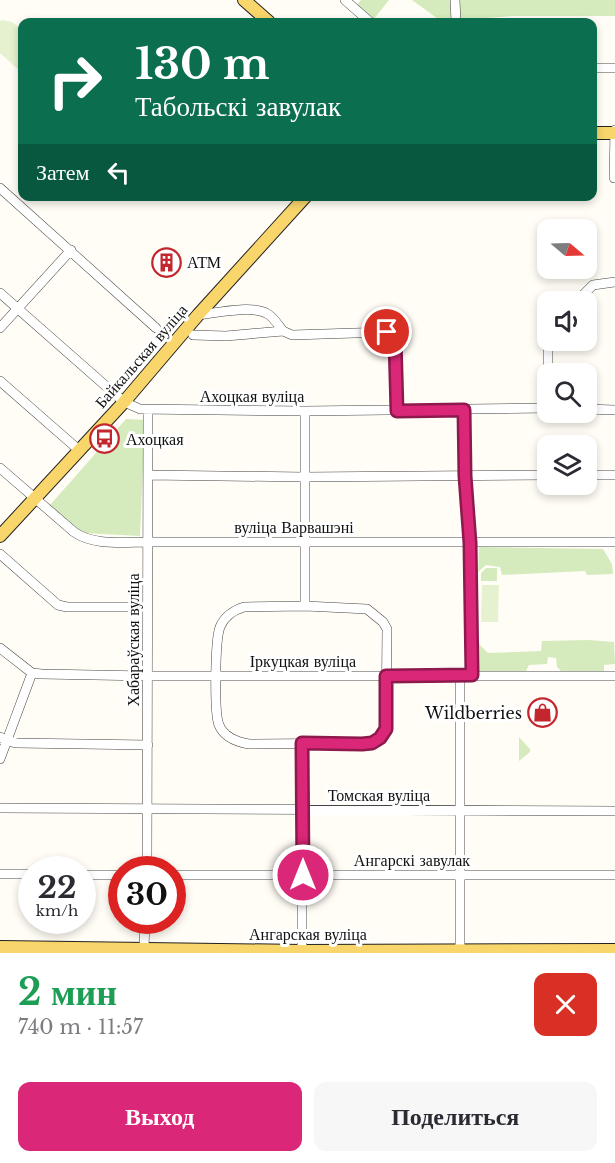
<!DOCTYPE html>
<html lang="ru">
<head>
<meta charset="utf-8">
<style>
  body { margin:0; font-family:"Libre Baskerville",serif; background:#f7f7f7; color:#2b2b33; height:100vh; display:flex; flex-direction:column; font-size:22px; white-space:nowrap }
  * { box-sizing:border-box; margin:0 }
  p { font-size:20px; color:#7c7c81 }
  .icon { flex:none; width:33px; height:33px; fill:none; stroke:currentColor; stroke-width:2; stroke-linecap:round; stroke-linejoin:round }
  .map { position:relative; height:953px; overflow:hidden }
  .drawer { display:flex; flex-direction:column; background:#fff; flex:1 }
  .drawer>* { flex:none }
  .banner { position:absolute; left:18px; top:18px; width:579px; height:183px; border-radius:12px; box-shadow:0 3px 9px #0003; background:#0b6e4f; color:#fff; overflow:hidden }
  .needle { width:39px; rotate:109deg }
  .controls { position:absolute; left:537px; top:219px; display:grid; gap:12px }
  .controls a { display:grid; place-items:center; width:60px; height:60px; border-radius:12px; background:#fff; box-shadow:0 3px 9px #0003; font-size:30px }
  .speed { position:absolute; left:18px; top:856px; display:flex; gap:12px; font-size:30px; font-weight:700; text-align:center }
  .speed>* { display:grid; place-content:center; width:78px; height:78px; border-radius:50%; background:#fff; box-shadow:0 3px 9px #0003; line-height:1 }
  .speed small { font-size:15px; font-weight:400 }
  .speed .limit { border:9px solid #d22; background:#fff; color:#111 }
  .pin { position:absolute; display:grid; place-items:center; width:51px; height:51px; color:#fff; margin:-26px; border:3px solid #fff; border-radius:50%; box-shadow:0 2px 6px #0007 }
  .me { position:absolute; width:66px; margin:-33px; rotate:0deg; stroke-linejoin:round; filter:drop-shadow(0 0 4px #0008) }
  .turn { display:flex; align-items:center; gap:21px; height:126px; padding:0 18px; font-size:27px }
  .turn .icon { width:78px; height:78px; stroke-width:2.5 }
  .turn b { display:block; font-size:42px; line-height:51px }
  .then { display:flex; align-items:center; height:57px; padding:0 18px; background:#0003; gap:12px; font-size:22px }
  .round { display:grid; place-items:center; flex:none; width:63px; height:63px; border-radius:12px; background:#f7f7f7 }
  .head { display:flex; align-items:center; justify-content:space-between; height:102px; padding:0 18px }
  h1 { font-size:36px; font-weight:800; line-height:45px; color:#1e9e55 }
  .cta { display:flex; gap:12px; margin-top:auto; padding:12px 18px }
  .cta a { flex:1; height:69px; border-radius:12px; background:#db2777; color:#fff; font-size:24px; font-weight:800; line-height:69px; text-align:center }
  .cta a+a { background:#f7f7f7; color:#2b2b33 }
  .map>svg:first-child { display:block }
  .green { fill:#d5ebbd }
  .pitch { fill:#e6f2cf }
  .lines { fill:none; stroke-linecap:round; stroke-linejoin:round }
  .minor-casing { stroke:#444; stroke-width:10 }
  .major-casing { stroke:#222; stroke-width:14 }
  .minor { stroke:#fff; stroke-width:9 }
  .major { stroke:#f9d66b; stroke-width:12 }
  .route-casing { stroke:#8e194d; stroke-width:15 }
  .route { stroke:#db2777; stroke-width:10 }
  .labels { text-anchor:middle; stroke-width:6; stroke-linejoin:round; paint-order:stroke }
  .poi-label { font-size:16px; fill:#111; stroke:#fff; text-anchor:start }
  .street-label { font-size:16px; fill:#111; stroke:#fff }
</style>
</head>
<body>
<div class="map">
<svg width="615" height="953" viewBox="0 0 615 953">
  <rect width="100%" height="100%" fill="#fffdf5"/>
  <path class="green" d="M361 0H389L373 20 356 6Z
    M412 0H615V16H512L441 21Z
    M126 419 145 420 140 536 83 533 50 505Z
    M479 547 603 549 612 564 613 574 587 575 585 571 502 575 500 567 486 565 478 572Z
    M486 568H497V581H481V573Z
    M588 640 614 642 615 664 604 665V672L564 674 557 667 556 658 548 657 547 664 529 665 525 673 476 671 477 642 488 653 541 651 542 641Z
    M519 737 530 749V752L519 761Z"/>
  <path class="pitch" d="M2 20 12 22 22 30V73L0 53V21Z
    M482 585H499L498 622H481Z"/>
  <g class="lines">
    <defs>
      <path id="minor" d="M345 0 370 22
        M455 0 456 22
        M592 68H615
        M614 178 615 130
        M0 188 156 328
        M0 293 124 402 140 409 305 411 548 408
        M576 302 593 285 615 282
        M198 315C216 313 250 305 266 313 273 316 278 325 283 331
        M0 328 71 250
        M193 335 226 336 283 331 292 335 387 332 395 334 397 411
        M548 374V340
        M0 381 80 451
        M586 409 615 410
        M464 410 465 476 470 543 472 675
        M305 411V606
        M0 468 74 532C94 546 124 542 148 542H615
        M149 475 304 477 548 475
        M586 475H615
        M0 554 58 605 67 607H147
        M305 606 367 609 383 622 387 629 386 729 372 743 249 744C237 742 224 737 219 725 214 713 215 640 220 627 224 617 234 610 244 607Z
        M0 648 32 673 42 674 147 676H615
        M0 737 7 741 17 743 148 745
        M0 759 32 673
        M0 808 615 811
        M147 870 148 410
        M0 874H32
        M82 875H122
        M172 875H615
        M144 948 145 921
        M460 949V676
        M302 951V743"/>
      <path id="major" d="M244 0 269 22
        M592 133H615
        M0 536 124 402 198 315 306 196
        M0 947 302 951 615 950"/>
    </defs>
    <use href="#minor" class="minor-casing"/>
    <use href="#major" class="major-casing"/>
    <use href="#minor" class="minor"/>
    <use href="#major" class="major"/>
  </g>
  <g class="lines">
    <defs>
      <path id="route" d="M303 875 302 743 362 744 372 743 380 738 386 729V676L472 675 470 543 465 476 464 410 397 411 395 339V334L387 332"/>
    </defs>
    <use href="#route" class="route-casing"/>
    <use href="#route" class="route"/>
  </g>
  <defs>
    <symbol id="building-ring" viewBox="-11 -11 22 22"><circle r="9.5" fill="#fff" stroke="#c4262e" stroke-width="1.5"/><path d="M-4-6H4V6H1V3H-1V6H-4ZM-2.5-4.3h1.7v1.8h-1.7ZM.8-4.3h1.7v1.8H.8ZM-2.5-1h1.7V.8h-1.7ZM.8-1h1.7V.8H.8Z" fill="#c4262e"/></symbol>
    <symbol id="bus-ring" viewBox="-11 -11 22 22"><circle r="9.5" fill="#fff" stroke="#c4262e" stroke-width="1.5"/><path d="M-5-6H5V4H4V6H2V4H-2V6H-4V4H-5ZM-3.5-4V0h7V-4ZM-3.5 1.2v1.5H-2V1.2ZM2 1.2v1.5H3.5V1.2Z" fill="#c4262e"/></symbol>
    <symbol id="shop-ring" viewBox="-11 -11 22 22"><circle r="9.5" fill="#fff" stroke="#c4262e" stroke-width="1.5"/><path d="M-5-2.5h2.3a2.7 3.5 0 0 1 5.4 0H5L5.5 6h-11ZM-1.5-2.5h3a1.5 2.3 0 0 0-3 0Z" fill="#c4262e"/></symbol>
  </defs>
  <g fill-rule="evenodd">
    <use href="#building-ring" x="150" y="246" width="33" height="33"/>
    <use href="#bus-ring" x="88" y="422" width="33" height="33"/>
    <use href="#shop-ring" x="526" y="696" width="33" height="33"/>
  </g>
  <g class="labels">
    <g class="poi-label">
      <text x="187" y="268">АТМ</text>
      <text x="126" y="445">Ахоцкая</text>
      <text x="522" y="719" text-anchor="end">Wildberries</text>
    </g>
    <g class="street-label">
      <text transform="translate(141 356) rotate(-49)" y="6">Байкальская вуліца</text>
      <text x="252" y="402">Ахоцкая вуліца</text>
      <text x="294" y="533">вуліца Варвашэні</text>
      <text transform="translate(133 640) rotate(-90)" y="6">Хабараўская вуліца</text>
      <text x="303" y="667">Іркуцкая вуліца</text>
      <text x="379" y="801">Томская вуліца</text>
      <text x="412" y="866">Ангарскі завулак</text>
      <text x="308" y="940">Ангарская вуліца</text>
    </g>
  </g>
</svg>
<div class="controls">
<a><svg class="needle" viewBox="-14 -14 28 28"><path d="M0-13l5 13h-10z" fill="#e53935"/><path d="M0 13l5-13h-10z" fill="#7c7c81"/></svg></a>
<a><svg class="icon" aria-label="sound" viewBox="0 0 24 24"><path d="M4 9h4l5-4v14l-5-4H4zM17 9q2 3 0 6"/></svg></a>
<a><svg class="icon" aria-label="search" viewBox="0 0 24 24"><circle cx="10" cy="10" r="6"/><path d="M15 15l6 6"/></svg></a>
<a><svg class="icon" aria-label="layers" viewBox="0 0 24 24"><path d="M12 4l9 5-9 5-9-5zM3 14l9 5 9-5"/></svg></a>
</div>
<div class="speed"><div>22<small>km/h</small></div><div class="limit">30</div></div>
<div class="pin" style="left:387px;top:332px;background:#d93025"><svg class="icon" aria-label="arrive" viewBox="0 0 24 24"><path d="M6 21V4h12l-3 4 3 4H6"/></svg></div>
<svg class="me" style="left:303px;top:875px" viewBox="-20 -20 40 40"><circle r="17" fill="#db2777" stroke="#fff" stroke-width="3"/><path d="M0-11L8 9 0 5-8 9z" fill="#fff"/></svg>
<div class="banner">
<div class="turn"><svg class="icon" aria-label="right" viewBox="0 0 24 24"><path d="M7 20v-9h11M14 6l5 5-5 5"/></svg><div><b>130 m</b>Табольскі завулак</div></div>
<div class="then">Затем<svg class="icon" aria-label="left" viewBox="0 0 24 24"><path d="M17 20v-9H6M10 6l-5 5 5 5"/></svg></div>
</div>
</div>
<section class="drawer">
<div class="head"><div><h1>2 мин</h1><p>740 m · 11:57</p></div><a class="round" style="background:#d93025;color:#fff"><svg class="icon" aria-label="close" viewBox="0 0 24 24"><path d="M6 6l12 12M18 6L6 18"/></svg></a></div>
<div class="cta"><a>Выход</a><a>Поделиться</a></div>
</section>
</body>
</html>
